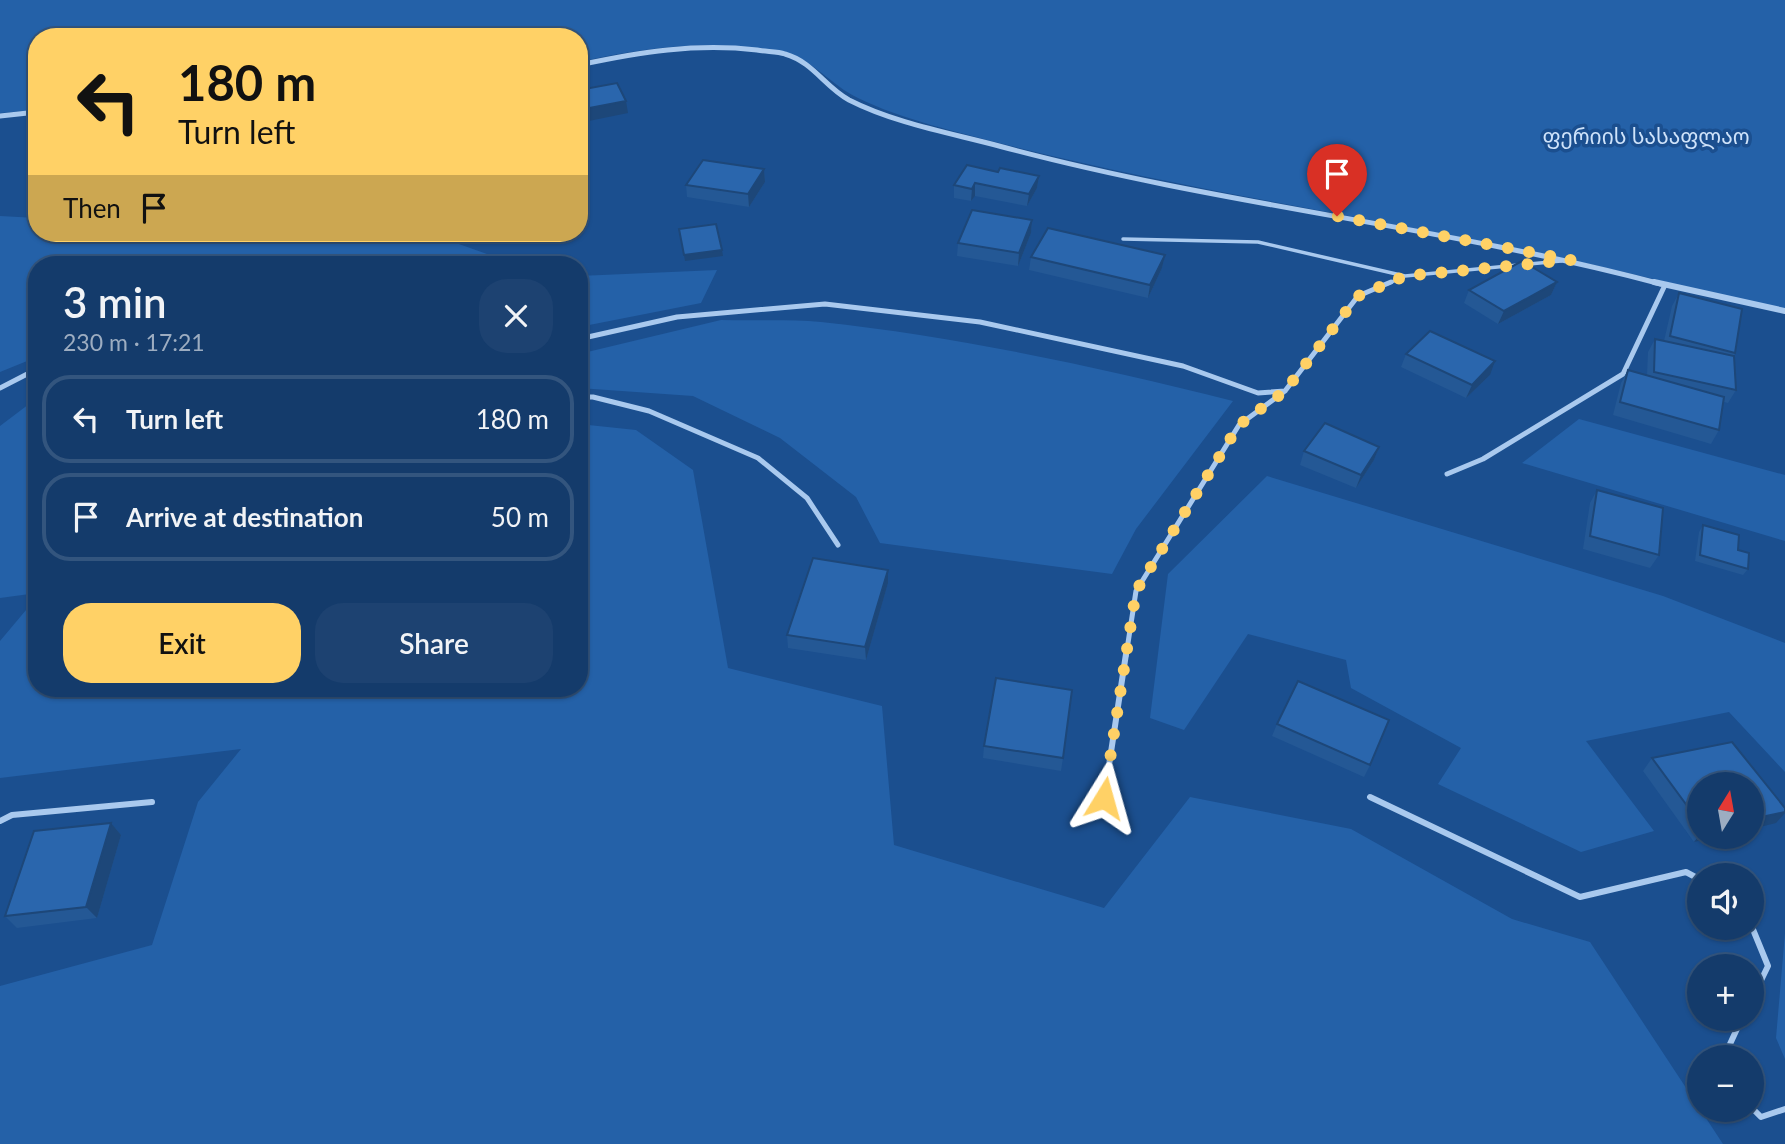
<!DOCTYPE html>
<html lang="en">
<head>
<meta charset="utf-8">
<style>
  body { margin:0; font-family:Lato,"Noto Sans Georgian",sans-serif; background:#1d4271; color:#f1f3f6; height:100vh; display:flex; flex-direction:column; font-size:26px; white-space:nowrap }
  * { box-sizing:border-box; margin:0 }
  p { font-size:23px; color:#9dadc1 }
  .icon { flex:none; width:38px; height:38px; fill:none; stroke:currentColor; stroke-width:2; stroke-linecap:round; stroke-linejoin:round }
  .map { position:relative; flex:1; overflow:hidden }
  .panel { position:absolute; left:28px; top:256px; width:560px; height:441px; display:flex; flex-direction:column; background:#143b6b; border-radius:28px; box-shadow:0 2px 5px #0004,0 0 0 2px #33557e }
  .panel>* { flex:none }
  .banner { position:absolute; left:28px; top:28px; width:560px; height:214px; border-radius:28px; box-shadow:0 2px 5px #0004,0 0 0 2px #33557e; background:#ffd166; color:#111; overflow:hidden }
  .needle { width:46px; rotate:11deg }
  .fabs { position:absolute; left:1687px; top:772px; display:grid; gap:14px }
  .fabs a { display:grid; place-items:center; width:77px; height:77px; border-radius:50%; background:#143b6b; box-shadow:0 2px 5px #0004,0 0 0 2px #33557e; font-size:35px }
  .pin { position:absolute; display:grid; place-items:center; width:60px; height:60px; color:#fff; margin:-72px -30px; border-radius:50% 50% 50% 0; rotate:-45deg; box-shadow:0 0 7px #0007 }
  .pin .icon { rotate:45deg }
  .me { position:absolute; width:77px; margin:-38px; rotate:8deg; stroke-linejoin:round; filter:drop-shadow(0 0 5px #0008) }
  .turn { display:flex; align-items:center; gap:24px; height:147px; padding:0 35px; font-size:32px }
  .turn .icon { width:91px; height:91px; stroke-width:2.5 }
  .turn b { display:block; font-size:49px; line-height:60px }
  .then { display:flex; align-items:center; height:66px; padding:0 35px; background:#0003; gap:14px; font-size:26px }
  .round { display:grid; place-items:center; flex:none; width:74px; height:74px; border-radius:28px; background:#1d4271 }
  .head { display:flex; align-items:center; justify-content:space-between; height:119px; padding:0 35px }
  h1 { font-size:42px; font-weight:600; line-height:52px }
  .action { display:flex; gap:14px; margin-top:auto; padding:14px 35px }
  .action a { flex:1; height:80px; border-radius:28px; background:#ffd166; color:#111; font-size:28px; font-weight:600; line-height:80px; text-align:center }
  .action a+a { background:#1d4271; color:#f1f3f6 }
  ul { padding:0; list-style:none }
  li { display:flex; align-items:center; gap:21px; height:88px; margin:0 14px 10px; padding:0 21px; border:4px solid #33557e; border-radius:28px }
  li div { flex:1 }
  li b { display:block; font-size:26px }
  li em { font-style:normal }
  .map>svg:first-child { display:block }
  .green { fill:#2461a8 }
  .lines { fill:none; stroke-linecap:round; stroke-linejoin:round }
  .lane-far2 { stroke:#a9c9ee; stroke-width:3.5 }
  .lane-far1 { stroke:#a9c9ee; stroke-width:5 }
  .lane { stroke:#a9c9ee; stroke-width:6 }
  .street-far1 { stroke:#a9c9ee; stroke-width:5 }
  .street { stroke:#a9c9ee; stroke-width:6 }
  .wall { fill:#245895 }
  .shaded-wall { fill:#1d4779 }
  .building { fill:#2a66ad; stroke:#1d4779; stroke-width:2 }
  .route { stroke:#ffd166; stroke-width:12; stroke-dasharray:0 21.6 }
  .labels { text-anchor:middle; stroke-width:7; stroke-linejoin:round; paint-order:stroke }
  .far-park-label { font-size:21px; fill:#cfe3fa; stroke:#1b4f8f }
</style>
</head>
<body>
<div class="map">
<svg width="1785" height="1144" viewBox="0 0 1785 1144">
  <rect width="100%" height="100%" fill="#1b4f8f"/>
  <path class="green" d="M0 0H1785V311C1714 294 1643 276 1572 260 1384 219 1194 192 1007 145 958 132 903 120 858 98 832 86 813 59 784 53 715 38 647 47 579 62V37H37V110L0 113Z
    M0 216 37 218V233H428L515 264H37V357L0 372Z
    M717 270 701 303 579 327V276Z
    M721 320C754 321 788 319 821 322 960 337 1098 367 1233 401L1136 529 1112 574 880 543 856 497 780 438 693 396 579 388V354Z
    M37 398V593L0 598V426Z
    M1579 419 1785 475V541L1522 463Z
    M579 424 636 430 693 470 728 668 882 706 894 845 1104 908 1190 797 1351 829 1512 919 1590 942 1723 1144H0V986L152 945 198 802 241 749 0 778V641L37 597V688H579Z
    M1267 476 1663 596 1785 643V772L1729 712 1586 741 1654 831 1581 852 1438 784 1461 748 1351 688 1346 660 1248 634 1184 730 1150 718 1168 574Z
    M1785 933V1059L1776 1038Z"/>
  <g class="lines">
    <path class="lane-far2" d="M1123 239 1258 242 1405 276
      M1387 284 1405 276 1561 261"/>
    <path class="lane-far1" d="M579 339 677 317 825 304 980 322 1183 366 1258 393 1285 391 1358 296 1391 282
      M0 388 37 369
      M579 397H593L649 411 758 458 807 498 838 545
      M1447 474 1483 459 1623 374 1665 285
      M1126 656 1136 591 1239 425 1285 391"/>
    <path class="lane" d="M1370 797 1580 897 1686 872 1699 879
      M1104 798 1126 654
      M0 821 12 815 152 802
      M1752 927 1768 966 1752 999
      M1724 1057 1742 1018
      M1752 1108 1761 1117 1785 1109"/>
    <path class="street-far1" d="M579 65C640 52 695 43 757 50 766 52 777 51 785 54 813 62 825 87 849 100 894 123 950 133 999 146 1217 205 1443 226 1661 284
      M0 116 37 112"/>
    <path class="street" d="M1654 282 1785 311"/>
  </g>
  <path class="wall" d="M764 169 765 182 749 207 687 197 686 185Z
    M998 172 1039 176 1037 188 1027 206 975 196 971 201 954 198V185Z
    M1032 220 1031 233 1018 266 957 256 958 243Z
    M1165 255 1162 268 1148 298 1029 270 1031 257Z
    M1557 282 1551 295 1498 324 1464 303 1469 290Z
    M1679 293 1735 353 1734 356 1736 390 1728 403 1724 402 1719 430 1711 444 1613 415 1621 383 1628 370 1647 375 1648 352 1655 339 1664 341 1672 306Z
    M1406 354 1490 375 1466 398 1401 367Z
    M1379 447 1374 460 1356 488 1300 465 1304 451Z
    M1597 490 1659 555 1650 568 1583 549 1590 503Z
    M1703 525 1738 550 1748 569 1743 575 1695 561 1699 532Z
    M888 583 866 660 788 648 787 635Z
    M1277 724 1370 765 1364 777 1272 736Z
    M984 746 1063 758 1061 771 983 758Z
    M1652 758 1776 823 1699 784V836L1694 842 1643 771Z
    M111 823 121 835 97 918 17 928 5 916Z"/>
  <path class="shaded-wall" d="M626 101 628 113 579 123V110Z
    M764 169 765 182 749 207 748 194Z
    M1039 176 1037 188 1027 206 1029 194Z
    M975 183V196L971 201 972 189Z
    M1032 220 1031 233 1018 266 1019 253Z
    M722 250 723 256 685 261 684 255Z
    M1165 255 1162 268 1148 298 1150 285Z
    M1557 282 1551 295 1498 324 1504 311Z
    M1495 361 1490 375 1466 398 1472 385Z
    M1379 447 1374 460 1356 488 1361 475Z
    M888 570V583L866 660 865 647Z
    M1785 812V813L1776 823 1752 829V819Z
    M111 823 121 835 97 918 86 907Z
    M1699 836H1718L1694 842Z"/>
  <path class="building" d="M617 83 626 101 579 110V90Z
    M703 160 764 169 748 194 686 185Z
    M967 165 998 172 1000 168 1039 176 1029 194 975 183 972 189 954 185Z
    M972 210 1032 220 1019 253 958 243Z
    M716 224 722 250 684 255 679 229Z
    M1048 228 1165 255 1150 285 1031 257Z
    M1522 261 1557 282 1504 311 1469 290Z
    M1679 293 1742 309 1735 353 1670 336Z
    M1430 331 1495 361 1472 385 1406 354Z
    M1655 339 1734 356 1736 390 1654 372Z
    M1628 370 1724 397 1719 430 1620 402Z
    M1325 423 1379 447 1361 475 1304 451Z
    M1597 490 1663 508 1659 555 1590 536Z
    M1703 525 1739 535 1738 550 1749 553 1748 569 1700 555Z
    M813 558 888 570 865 647 787 635Z
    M996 678 1072 690 1063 758 984 746Z
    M1298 681 1389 720 1370 765 1277 724Z
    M1732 742 1785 808V812L1752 819V784H1699V822L1652 758Z
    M111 823 86 907 5 916 34 831Z"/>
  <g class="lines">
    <path class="route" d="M1104 798 1136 591 1239 425 1285 391 1358 296 1405 276 1571 260 1337 216"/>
  </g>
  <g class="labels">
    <g class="far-park-label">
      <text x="1646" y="144">ფერიის სასაფლაო</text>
    </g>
  </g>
</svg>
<div class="fabs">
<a><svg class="needle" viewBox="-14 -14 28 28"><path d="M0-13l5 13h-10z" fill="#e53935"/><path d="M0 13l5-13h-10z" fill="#9dadc1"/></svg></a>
<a><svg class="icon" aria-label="sound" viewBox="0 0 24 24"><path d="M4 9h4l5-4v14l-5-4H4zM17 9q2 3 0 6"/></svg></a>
<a>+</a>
<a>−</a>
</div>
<div class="pin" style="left:1337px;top:216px;background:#d93025"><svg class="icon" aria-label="arrive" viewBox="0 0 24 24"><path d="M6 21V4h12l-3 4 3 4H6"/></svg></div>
<svg class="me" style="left:1104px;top:798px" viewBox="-20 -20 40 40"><path d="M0-17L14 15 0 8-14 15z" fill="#ffd166" stroke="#fff" stroke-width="4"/></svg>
<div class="banner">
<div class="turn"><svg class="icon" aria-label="left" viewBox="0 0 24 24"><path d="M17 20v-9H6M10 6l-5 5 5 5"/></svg><div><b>180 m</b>Turn left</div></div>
<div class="then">Then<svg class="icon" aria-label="arrive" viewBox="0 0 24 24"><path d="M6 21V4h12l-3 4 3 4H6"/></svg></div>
</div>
<section class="panel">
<div class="head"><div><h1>3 min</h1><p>230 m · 17:21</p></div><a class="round"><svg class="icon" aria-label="close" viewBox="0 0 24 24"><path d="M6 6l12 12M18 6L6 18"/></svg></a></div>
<ul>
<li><svg class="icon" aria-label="left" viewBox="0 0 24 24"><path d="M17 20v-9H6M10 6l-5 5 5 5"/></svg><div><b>Turn left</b></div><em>180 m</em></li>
<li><svg class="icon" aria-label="arrive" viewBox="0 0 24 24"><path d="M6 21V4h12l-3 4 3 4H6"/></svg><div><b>Arrive at destination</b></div><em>50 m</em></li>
</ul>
<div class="action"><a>Exit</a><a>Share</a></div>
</section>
</div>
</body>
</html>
